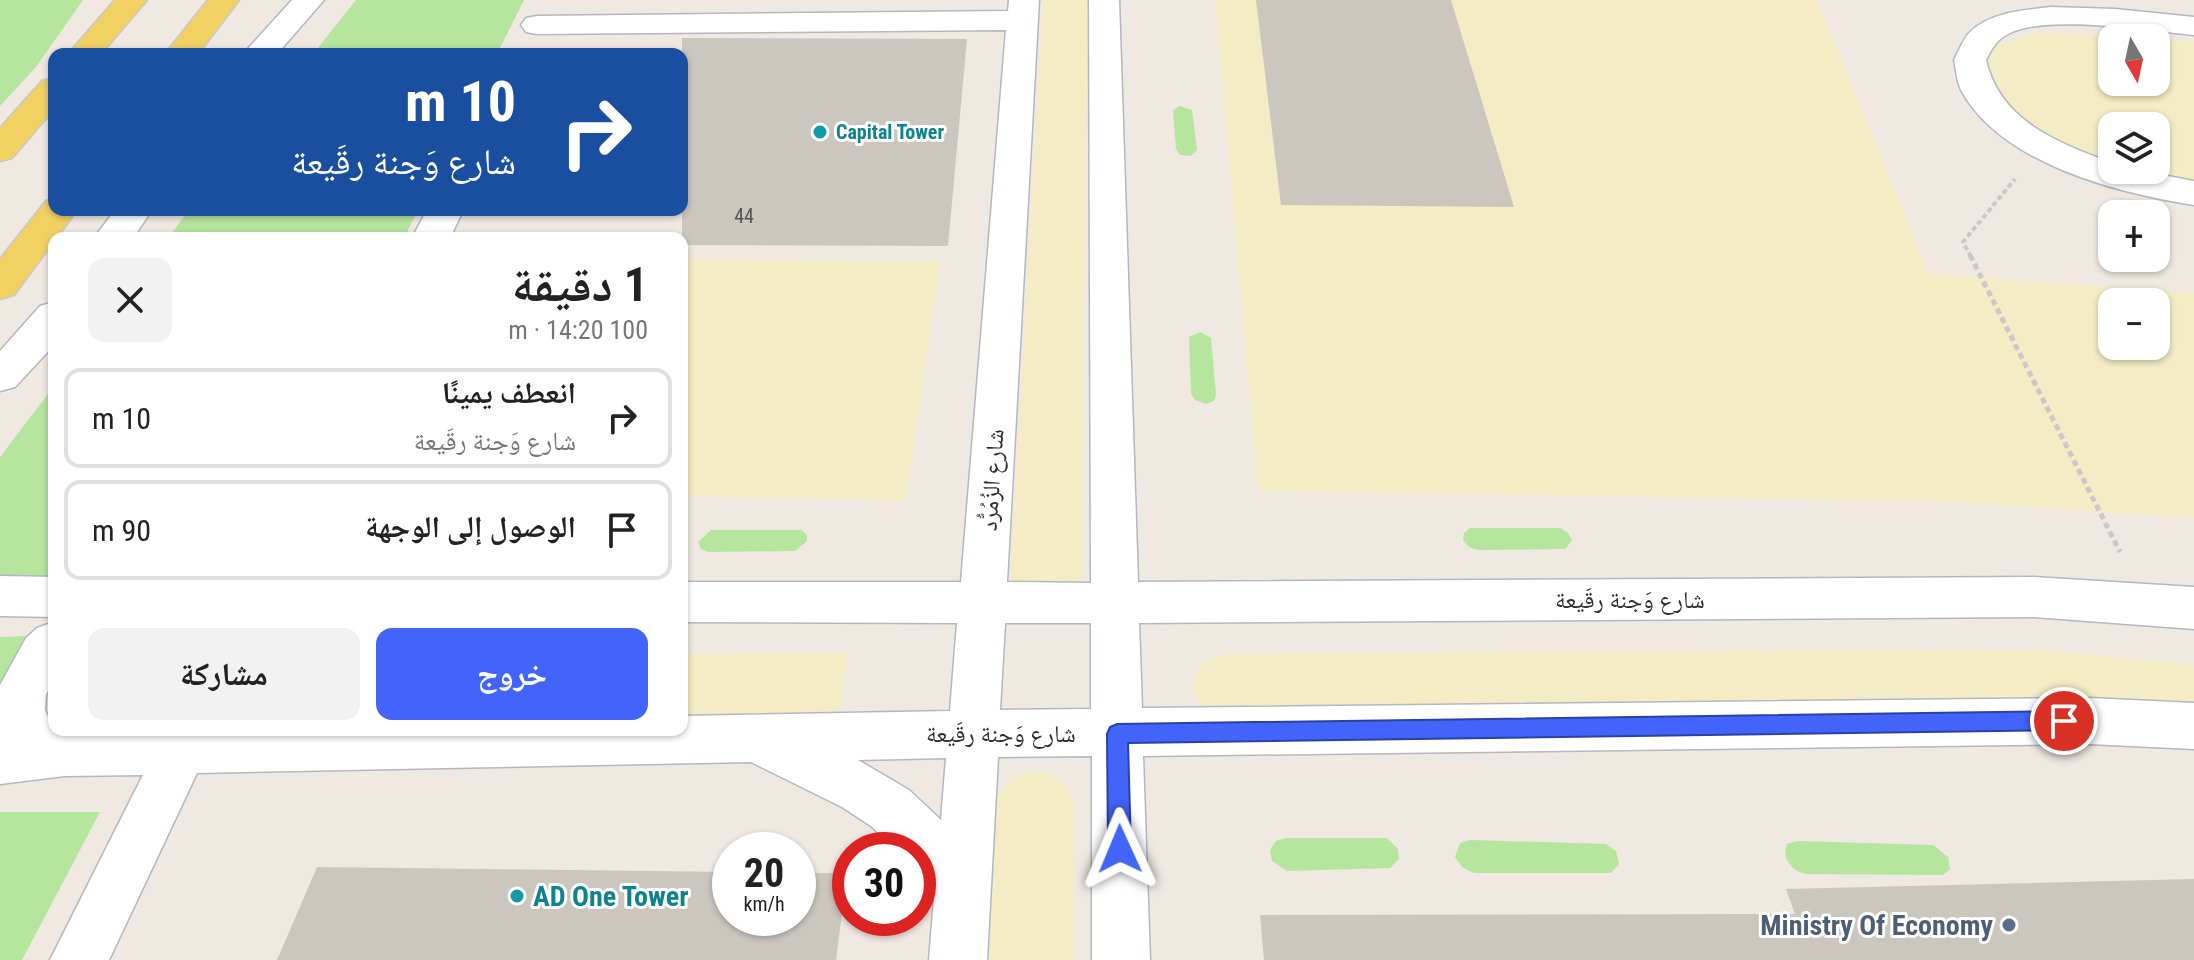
<!DOCTYPE html>
<html lang="ar">
<head>
<meta charset="utf-8">
<style>
  body { margin:0; font-family:"Roboto Condensed","Noto Naskh Arabic",sans-serif; background:#f2f2f2; color:#222; direction:rtl; height:100vh; display:flex; flex-direction:column; font-size:30px; white-space:nowrap }
  * { box-sizing:border-box; margin:0 }
  p { font-size:26px; color:#767676 }
  .icon { flex:none; width:44px; height:44px; fill:none; stroke:currentColor; stroke-width:2; stroke-linecap:round; stroke-linejoin:round }
  .map { position:relative; flex:1; overflow:hidden; direction:ltr }
  .drawer { position:absolute; left:48px; top:232px; width:640px; height:504px; display:flex; flex-direction:column; background:#fff; border-radius:16px; box-shadow:0 2px 6px #0004; direction:rtl }
  .drawer>* { flex:none }
  .top-card { position:absolute; left:48px; top:48px; width:640px; height:168px; border-radius:16px; box-shadow:0 2px 6px #0004; direction:rtl; background:#1a4fa0; color:#fff; overflow:hidden }
  .needle { width:52px; rotate:171deg }
  .fabs { position:absolute; left:2098px; top:24px; display:grid; gap:16px }
  .fabs a { display:grid; place-items:center; width:72px; height:72px; border-radius:16px; background:#fff; box-shadow:0 2px 6px #0004; font-size:40px }
  .speed { position:absolute; left:712px; top:832px; display:flex; gap:16px; font-size:40px; font-weight:700; text-align:center }
  .speed>* { display:grid; place-content:center; width:104px; height:104px; border-radius:50%; background:#fff; box-shadow:0 2px 6px #0004; line-height:1 }
  .speed small { font-size:20px; font-weight:400 }
  .speed .limit { border:12px solid #d22; background:#fff; color:#111 }
  .pin { position:absolute; display:grid; place-items:center; width:68px; height:68px; color:#fff; margin:-34px; border:4px solid #fff; border-radius:50%; box-shadow:0 2px 8px #0007 }
  .me { position:absolute; width:88px; margin:-44px; rotate:359deg; stroke-linejoin:round; filter:drop-shadow(0 0 6px #0008) }
  .turn { display:flex; align-items:center; gap:28px; height:168px; padding:0 40px; font-size:36px }
  .turn .icon { width:104px; height:104px; stroke-width:2.5 }
  .turn b { display:block; font-size:56px; line-height:68px }
  .round { display:grid; place-items:center; flex:none; width:84px; height:84px; border-radius:16px; background:#f2f2f2 }
  .summary { display:flex; align-items:center; justify-content:space-between; height:136px; padding:0 40px }
  h1 { font-size:48px; font-weight:700; line-height:60px }
  .cta { display:flex; gap:16px; margin-top:auto; padding:16px 40px }
  .cta a { flex:1; height:92px; border-radius:16px; background:#4264fb; color:#fff; font-size:32px; font-weight:700; line-height:92px; text-align:center }
  .cta a+a { background:#f2f2f2; color:#222 }
  ul { padding:0; list-style:none }
  li { display:flex; align-items:center; gap:24px; height:100px; margin:0 16px 12px; padding:0 24px; border:4px solid #e0e0e0; border-radius:16px }
  li div { flex:1 }
  li b { display:block; font-size:30px }
  li em { font-style:normal }
  .map>svg:first-child { display:block }
  .green { fill:#b6e59e }
  .sand { fill:#f3ecc5; fill-rule:evenodd }
  .building { fill:#cbc7bf }
  .lines { fill:none; stroke-linecap:round; stroke-linejoin:round }
  .minor-casing { stroke:#b4b7c1; stroke-width:3 }
  .major-casing { stroke:#c9c9c9; stroke-width:3 }
  .path-far1 { stroke:#c9c9c9; stroke-width:4; stroke-dasharray:5 3; stroke-linecap:butt }
  .path { stroke:#c9c9c9; stroke-width:5; stroke-dasharray:6 4; stroke-linecap:butt }
  .minor { fill:#fff; fill-rule:evenodd }
  .major { fill:#f2d163; fill-rule:evenodd }
  .route { fill:#4264fb; stroke:#2b41a3; stroke-width:2 }
  .culture-dot { fill:#0f9aa8; stroke:#fff; stroke-width:3 }
  .service-dot { fill:#5c6f8a; stroke:#fff; stroke-width:3 }
  .labels { text-anchor:middle; stroke-width:6; stroke-linejoin:round; paint-order:stroke }
  .far-culture-label { font-size:20px; font-weight:bold; fill:#0d838f; stroke:#fff; text-anchor:start }
  .number-label { font-size:20px; fill:#555452 }
  .street-label { font-size:24px; fill:#2e2e2e; stroke:#fff }
  .near-culture-label { font-size:28px; font-weight:bold; fill:#0d838f; stroke:#fff; text-anchor:start }
  .near-service-label { font-size:28px; font-weight:bold; fill:#4e5e75; stroke:#fff; text-anchor:end }
</style>
</head>
<body>
<div class="map">
<svg width="2194" height="960" viewBox="0 0 2194 960">
  <rect width="100%" height="100%" fill="#efe9e1"/>
  <path class="green" d="M0 0H83L36 67 0 106Z
    M356 0H524L497 54H313Z
    M1180 106 1192 110 1197 150 1191 156 1180 155 1176 149 1173 110Z
    M189 210H418L404 238H168Z
    M1200 332 1211 338 1216 395 1214 401 1206 404 1195 400 1191 394 1189 337Z
    M54 386V587L0 580V457Z
    M1470 528H1560L1568 533 1572 540 1565 549 1478 550 1469 547 1463 540 1464 533Z
    M711 530H801L807 535V541L795 551 709 552 701 549 698 542Z
    M54 635 0 687V637Z
    M0 812H100L22 960H0Z
    M1286 838H1387L1398 849 1399 859 1390 868 1287 871 1272 861 1270 850 1276 841Z
    M1470 840 1606 844 1616 851 1619 864 1611 873H1474L1462 867 1455 857 1460 843Z
    M1798 841 1933 845 1948 857 1950 869 1943 875 1806 874C1792 871 1781 859 1787 844Z"/>
  <path class="sand" d="M1043 0H1088L1081 575 1079 585 1014 589 1010 580Z
    M1215 0H1817L1929 274 2194 293V518L1936 501 1258 491ZM2112 302H2156V346H2112Z
    M2039 32 2154 38H2112V82H2156V38L2194 41V185L2105 173 1992 107 1984 49ZM2112 126H2156V170H2112Z
    M682 259 940 262 906 500 682 496Z
    M2027 649 2194 665V713L2057 697 1231 721C1207 714 1194 708 1193 681L1204 661 1227 654Z
    M848 653 839 719 682 720V654Z
    M1037 771 1059 778 1074 798V960H987L998 795 1014 777Z"/>
  <path class="building" d="M1256 0H1451L1514 207 1281 205Z
    M682 38 967 39 948 246 682 245Z
    M317 867 730 872V918H798V873H847L836 960H277Z
    M2194 879V960H1264L1260 915 1795 914 1786 889Z"/>
  <g class="lines">
    <defs>
      <path id="minor" d="M292 0H324L277 54H243Z
        M1009 0H1039L1007 582 1091 583 1089 0H1119L1138 582 2034 577 2194 587V629L2034 617 1139 623 1142 708 2089 698 2194 703V749L2089 744 1143 756 1150 960H1092V756L998 757 987 960H929L934 898 918 875V850H896L871 826 842 807 751 762 197 773 109 960H50L143 775 65 776 0 784V685L26 638 37 628 54 622V678L46 695 45 710 54 730H682V716L950 711 957 623 682 622V582H961L1006 30 537 34 526 32 521 25 526 18 537 16 1008 11ZM1005 623H1091V709L1000 710ZM946 758 941 820 909 790 858 760Z
        M2051 7 2115 9 2194 17V35C2149 31 2050 14 2010 33 1997 39 1992 48 1986 60 2000 121 2058 143 2112 163V170H2136L2194 181V205C2118 193 2001 164 1961 90 1957 81 1956 70 1954 60 1959 51 1963 39 1970 32 1990 12 2025 10 2051 7Z
        M115 210H152L133 238H94Z
        M427 210H463L450 238H412Z
        M54 302V345L15 387 0 391V351L40 306Z
        M0 576 54 577V617L0 616Z"/>
      <path id="major" d="M115 0H147L101 54H68Z
        M208 0H239L198 54H165Z
        M54 78V109L12 158 0 161V128L42 81Z
        M54 199V210H77L14 295 0 299V259L46 201Z"/>
    </defs>
    <use href="#minor" class="minor-casing"/>
    <use href="#major" class="major-casing"/>
    <path class="path-far1" d="M1971 257 1963 242 2015 179"/>
    <path class="path" d="M1970 255 2120 552"/>
    <use href="#minor" class="minor"/>
    <use href="#major" class="major"/>
  </g>
  <path class="route" d="M2064 711 2072 714 2075 721 2072 728 2064 730 1128 743 1131 849 1128 857 1120 860 1112 857 1108 849 1107 734 1110 727 1117 724Z"/>
  <g class="culture-dot">
    <circle cx="820" cy="132" r="8"/>
    <circle cx="517" cy="896" r="8"/>
  </g>
  <circle class="service-dot" cx="2009" cy="925" r="8"/>
  <g class="labels">
    <g class="far-culture-label">
      <text x="836" y="139">Capital Tower</text>
    </g>
    <g class="number-label">
      <text x="744" y="223">44</text>
    </g>
    <g class="street-label">
      <text transform="translate(992 480) rotate(-86)" y="8">شارع الزُمُرُّد</text>
      <text x="1630" y="608">شارع وَجنة رقَيعة</text>
      <text x="1001" y="742">شارع وَجنة رقَيعة</text>
    </g>
    <g class="near-culture-label">
      <text x="533" y="906">AD One Tower</text>
    </g>
    <g class="near-service-label">
      <text x="1993" y="935">Ministry Of Economy</text>
    </g>
  </g>
</svg>
<div class="fabs">
<a><svg class="needle" viewBox="-14 -14 28 28"><path d="M0-13l5 13h-10z" fill="#e53935"/><path d="M0 13l5-13h-10z" fill="#767676"/></svg></a>
<a><svg class="icon" aria-label="layers" viewBox="0 0 24 24"><path d="M12 4l9 5-9 5-9-5zM3 14l9 5 9-5"/></svg></a>
<a>+</a>
<a>−</a>
</div>
<div class="speed"><div>20<small>km/h</small></div><div class="limit">30</div></div>
<div class="pin" style="left:2064px;top:721px;background:#d93025"><svg class="icon" aria-label="arrive" viewBox="0 0 24 24"><path d="M6 21V4h12l-3 4 3 4H6"/></svg></div>
<svg class="me" style="left:1120px;top:849px" viewBox="-20 -20 40 40"><path d="M0-17L14 15 0 8-14 15z" fill="#4264fb" stroke="#fff" stroke-width="4"/></svg>
<div class="top-card">
<div class="turn"><svg class="icon" aria-label="right" viewBox="0 0 24 24"><path d="M7 20v-9h11M14 6l5 5-5 5"/></svg><div><b>10 m</b>شارع وَجنة رقَيعة</div></div>
</div>
<section class="drawer">
<div class="summary"><div><h1>1 دقيقة</h1><p>100 m · 14:20</p></div><a class="round"><svg class="icon" aria-label="close" viewBox="0 0 24 24"><path d="M6 6l12 12M18 6L6 18"/></svg></a></div>
<ul>
<li><svg class="icon" aria-label="right" viewBox="0 0 24 24"><path d="M7 20v-9h11M14 6l5 5-5 5"/></svg><div><b>انعطف يمينًا</b><p>شارع وَجنة رقَيعة</p></div><em>10 m</em></li>
<li><svg class="icon" aria-label="arrive" viewBox="0 0 24 24"><path d="M6 21V4h12l-3 4 3 4H6"/></svg><div><b>الوصول إلى الوجهة</b></div><em>90 m</em></li>
</ul>
<div class="cta"><a>خروج</a><a>مشاركة</a></div>
</section>
</div>
</body>
</html>
